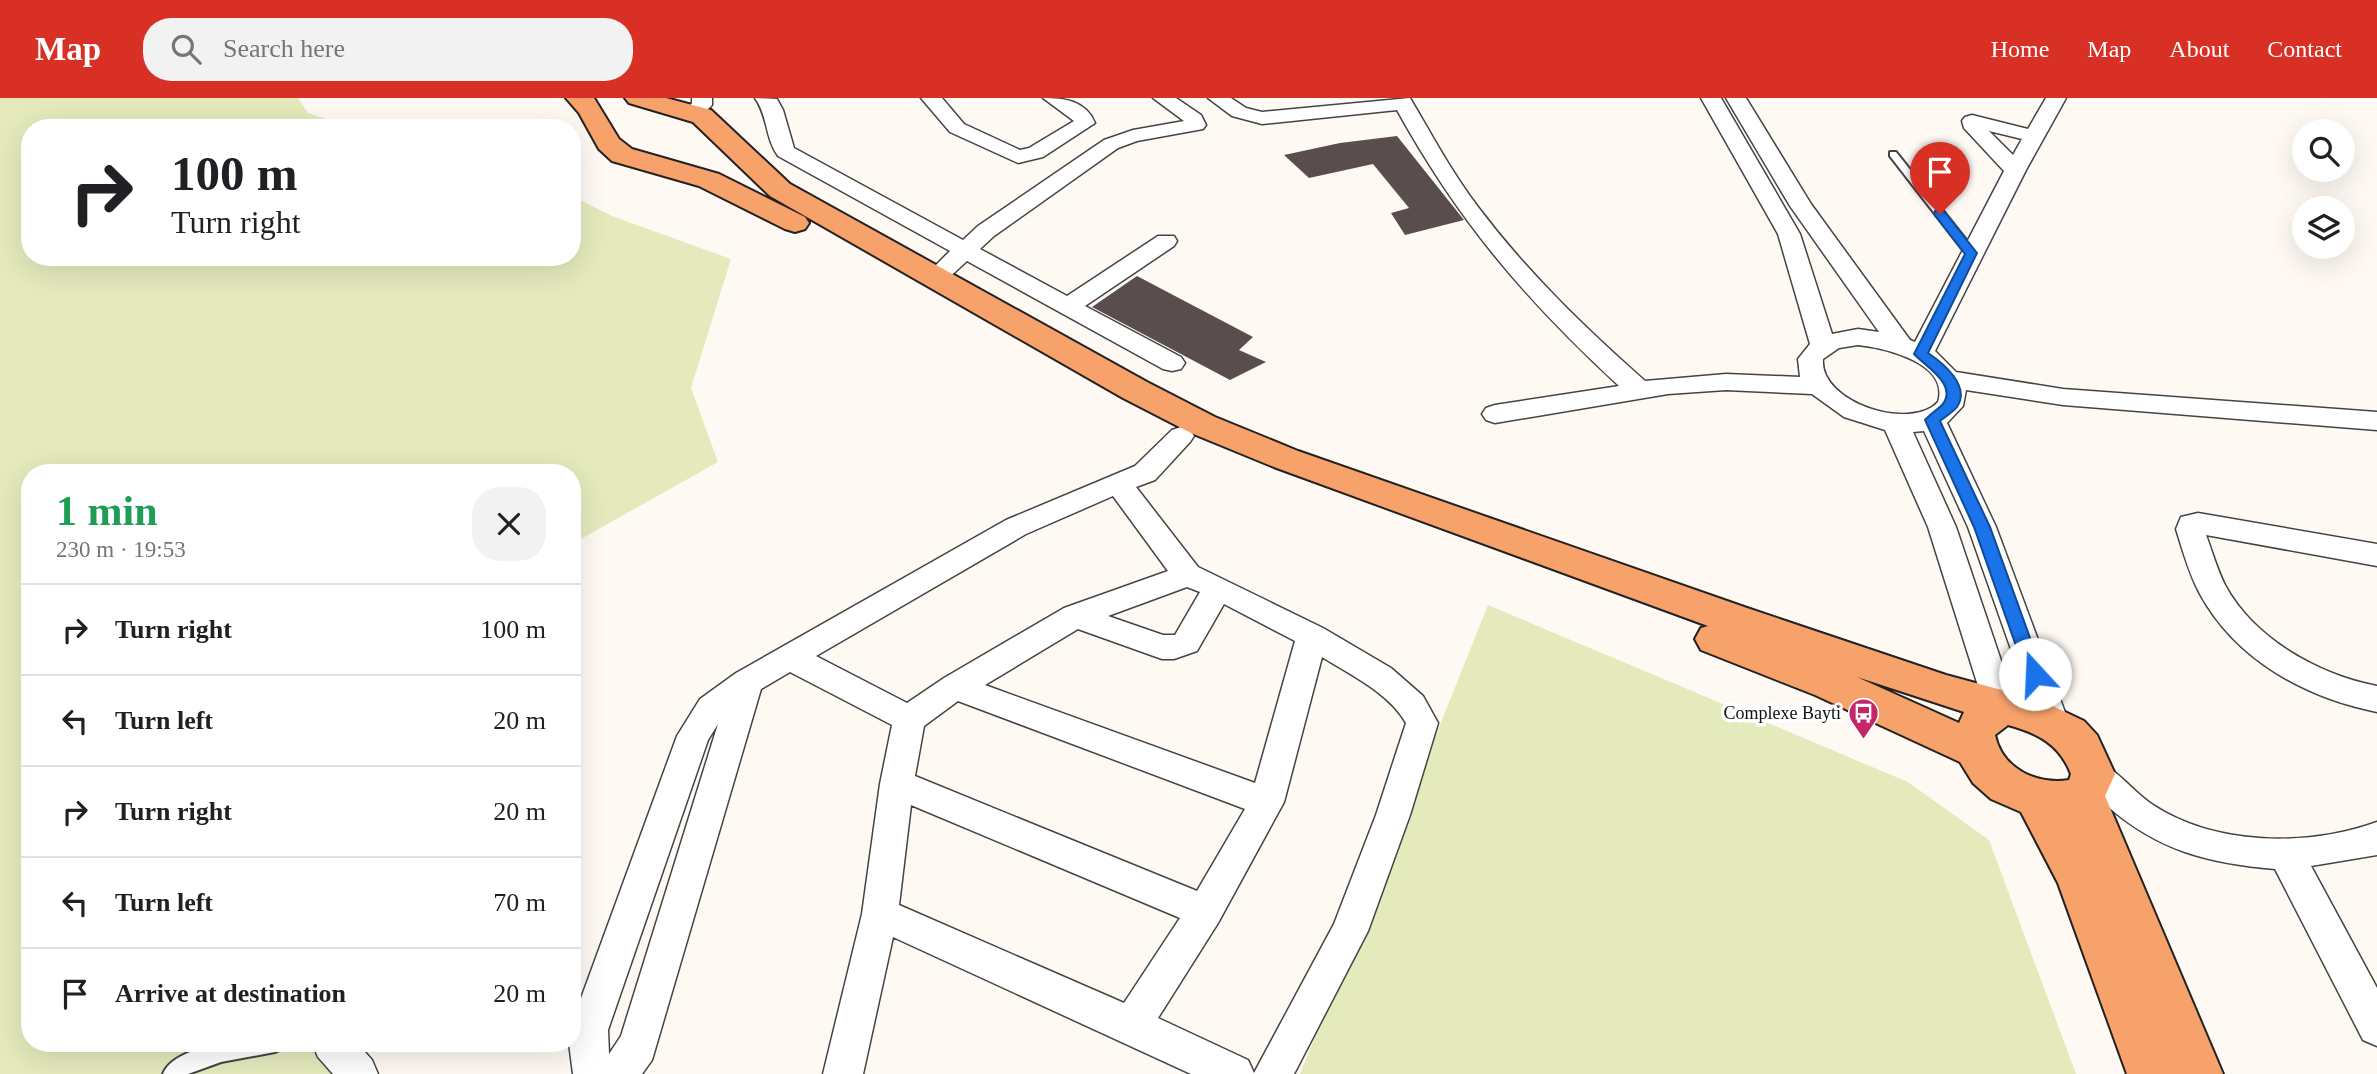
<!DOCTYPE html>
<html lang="en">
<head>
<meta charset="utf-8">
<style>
  body { margin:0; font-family:"Times New Roman",serif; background:#f2f2f2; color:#202124; height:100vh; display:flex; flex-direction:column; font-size:26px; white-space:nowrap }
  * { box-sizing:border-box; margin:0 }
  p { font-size:23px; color:#757577 }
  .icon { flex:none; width:38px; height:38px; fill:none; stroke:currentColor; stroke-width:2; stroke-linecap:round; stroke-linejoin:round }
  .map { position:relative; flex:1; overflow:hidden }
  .panel { position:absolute; left:21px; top:366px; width:560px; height:588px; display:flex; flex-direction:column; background:#fff; border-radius:28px; box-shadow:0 7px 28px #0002 }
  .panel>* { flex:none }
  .banner { position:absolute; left:21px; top:21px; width:560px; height:147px; border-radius:28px; box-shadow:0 7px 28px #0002; background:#fff; color:#202124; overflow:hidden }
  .controls { position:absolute; left:2292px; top:21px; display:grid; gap:14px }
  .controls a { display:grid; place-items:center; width:63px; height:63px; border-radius:50%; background:#fff; box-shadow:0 7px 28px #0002; font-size:35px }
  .pin { position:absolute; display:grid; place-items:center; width:60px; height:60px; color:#fff; margin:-72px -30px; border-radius:50% 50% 50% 0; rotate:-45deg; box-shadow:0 0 7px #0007 }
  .pin .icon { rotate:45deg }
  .me { position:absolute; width:77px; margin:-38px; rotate:340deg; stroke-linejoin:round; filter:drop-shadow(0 0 5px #0008) }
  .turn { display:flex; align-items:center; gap:24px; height:147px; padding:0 35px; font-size:32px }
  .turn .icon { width:91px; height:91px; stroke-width:2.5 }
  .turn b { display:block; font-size:49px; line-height:60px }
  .round { display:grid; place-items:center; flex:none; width:74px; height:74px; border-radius:28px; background:#f2f2f2 }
  .head { display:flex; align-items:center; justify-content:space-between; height:119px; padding:0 35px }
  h1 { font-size:42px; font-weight:600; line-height:52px; color:#1e9e55 }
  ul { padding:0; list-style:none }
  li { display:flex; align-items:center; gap:21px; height:91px; padding:0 35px; border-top:2px solid #e0e0e0 }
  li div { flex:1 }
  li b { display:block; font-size:26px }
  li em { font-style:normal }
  header { display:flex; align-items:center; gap:42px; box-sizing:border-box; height:98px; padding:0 35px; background:#d93025; color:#fff }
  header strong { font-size:33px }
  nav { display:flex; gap:38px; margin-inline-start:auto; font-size:24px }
  .search { width:490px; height:63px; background:#f2f2f2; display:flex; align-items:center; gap:18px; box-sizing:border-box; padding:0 24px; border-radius:28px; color:#757577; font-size:26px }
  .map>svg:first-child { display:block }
  .green { fill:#e5eabd }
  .building { fill:#594d4d }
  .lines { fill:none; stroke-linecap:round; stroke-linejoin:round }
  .service-casing { stroke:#444; stroke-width:4 }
  .minor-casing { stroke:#444; stroke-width:3 }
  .primary-casing { stroke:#222; stroke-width:4 }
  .service { fill:#fff; fill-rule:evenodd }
  .minor { fill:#fff; fill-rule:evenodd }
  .primary { fill:#f8a26b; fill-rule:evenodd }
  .route { fill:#1a73e8; stroke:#114b97; stroke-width:2 }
  .labels { text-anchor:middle; stroke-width:7; stroke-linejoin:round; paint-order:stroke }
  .poi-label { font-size:18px; fill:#111; stroke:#fff; text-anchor:end }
</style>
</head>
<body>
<header>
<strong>Map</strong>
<div class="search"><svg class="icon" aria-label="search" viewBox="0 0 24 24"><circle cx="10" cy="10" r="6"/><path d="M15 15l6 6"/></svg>Search here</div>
<nav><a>Home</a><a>Map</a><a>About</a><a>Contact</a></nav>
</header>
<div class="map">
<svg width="2377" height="976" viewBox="0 0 2377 976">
  <rect width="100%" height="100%" fill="#fff9f4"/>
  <path class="green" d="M0 0H298L308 15 354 30H30V159H572V98L612 118 731 161 691 290 718 364 572 446V374H30V945H332L367 976H0Z
    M1488 507 1908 684 1989 742 2076 976H1300Z"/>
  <path class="building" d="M1397 38 1464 122 1405 137 1391 115 1409 110 1373 66 1309 80 1284 57 1340 45Z
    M1137 178 1253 239 1239 252 1266 264 1230 282 1092 209Z"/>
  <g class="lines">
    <defs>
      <path id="service" d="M1890 54H1896L1975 153V157H1967L1890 58Z
        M223 945H284L282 951 275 954 221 964 188 976H163C171 956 204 949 223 945Z"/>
      <path id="minor" d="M692 0H712V7L701 18H687L684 14 692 5Z
        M755 0 777 1 783 12 794 50 963 142 978 128 1104 42 1133 32 1184 23 1153 0H1176L1201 17 1206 27 1203 31 1137 43 1118 50 994 138 980 151 1067 198 1158 138H1174L1177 143 1174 148 1085 208 1181 259 1185 265 1181 271 1172 273 1163 271 967 163 943 185H927L923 180 950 153 778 58C765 40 768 18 755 0Z
        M921 0H942L964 26 1020 52 1029 50 1074 23 1043 0C1065 0 1086 3 1095 25L1043 59 1018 65 950 34Z
        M1208 0H1231L1246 10 1262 14 1410 0C1432 37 1452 75 1478 109 1527 174 1585 230 1645 283L1726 276 1800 279 1798 261 1810 246 1778 136 1701 0H1721L1800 136 1832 236 1858 231 1879 234 1790 108 1726 0H1746L1811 106 1910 242 1915 244 2004 73 1964 30 1962 23 1965 19 1972 17 2028 31 2046 0H2066L2026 72 1935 253 1956 274 2063 291 2377 314V332L2063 307 1966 292 1963 308 1947 325 1996 429 2069 625 2065 634 2053 638 2041 634 2037 625 1968 429 1924 333 1913 334 1956 429 2017 610 2012 619 2001 623 1990 619 1985 610 1928 429 1885 332 1844 319 1812 296 1726 292 1668 296 1495 325 1486 322 1482 316 1486 310 1495 307 1619 288C1525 201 1459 124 1397 12L1262 26 1232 18ZM1989 33 2022 41 2013 57ZM1858 247C1885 250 1950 265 1938 304 1910 334 1819 304 1823 261L1839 250Z
        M1181 329 1190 332 1194 338 1190 344 1155 382 1136 389 1198 469 1323 530 1391 570 1423 598 1438 625 1410 717 1368 833 1294 976H1191L893 839 863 976H823L862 816 880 686 892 627 790 574 761 591 652 962 642 976H573L569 945H572V925L677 638 700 601 736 575 1006 422 1135 368 1172 332ZM1113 398 1168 473 1064 510 944 580 907 605 816 558 1026 436ZM1187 489 1200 494 1175 537H1163L1108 518ZM1224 506 1295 543 1255 685 985 587 1078 531 1162 561H1174L1197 553ZM1322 559C1351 577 1389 595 1406 625L1376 717 1334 826 1254 975 1248 962 1158 920 1218 825 1284 704ZM958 603 1245 711 1197 793 915 678 924 628ZM718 626 621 938 609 956 608 932 708 642ZM911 707 1180 820 1124 905 899 807Z
        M2198 415 2377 446V468L2206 437C2212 453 2217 471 2225 487 2254 541 2319 577 2377 588V614C2306 600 2236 562 2200 496 2189 476 2183 453 2176 431L2181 419Z
        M2093 662C2117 670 2132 693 2153 707 2216 748 2308 749 2377 724V757L2311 768 2377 890V948L2363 942 2275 771C2208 765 2158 753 2106 707 2094 698 2083 689 2076 676L2081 666Z
        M312 945H357L372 962 378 976H333L318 959Z"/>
      <path id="primary" d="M566 0H594L619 41 632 51 719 76 805 119 809 125 805 131 795 134 785 131 699 88 612 63 599 51 579 15Z
        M625 0H666L711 12 790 86 1147 284 1215 319 1298 353 1747 510 1946 577 2042 603 2084 623 2097 637 2115 676 2105 698 2223 976H2127L2058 785 2021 714 1991 701 1973 685 1960 664 1815 597 1701 552 1695 541 1701 530 1708 528 1274 369 1191 335 1123 300 770 98 693 24 629 5ZM1857 579 1964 614 1959 625ZM2008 627C2038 635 2060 647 2071 676L2069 682C2037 687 2002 671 1995 637Z"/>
    </defs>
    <use href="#service" class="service-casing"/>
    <use href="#minor" class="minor-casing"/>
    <use href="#primary" class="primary-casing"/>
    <use href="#service" class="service"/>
    <use href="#minor" class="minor"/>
    <use href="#primary" class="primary"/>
  </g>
  <path class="route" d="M1935 113H1944L1977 155 1928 255C1943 265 1971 288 1957 309 1953 314 1945 319 1940 323L1990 429 2043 576 2041 581H2029L2026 576 1974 429 1925 322C1930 316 1937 312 1942 307 1959 287 1925 268 1914 256L1965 156 1934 116Z"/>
  <defs>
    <symbol id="bus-pin" viewBox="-11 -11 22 30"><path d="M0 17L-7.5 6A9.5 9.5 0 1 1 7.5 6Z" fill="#c22768" stroke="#fff"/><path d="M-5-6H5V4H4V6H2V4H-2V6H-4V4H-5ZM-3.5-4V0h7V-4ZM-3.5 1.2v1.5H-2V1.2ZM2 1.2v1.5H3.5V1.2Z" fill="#fff"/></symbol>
  </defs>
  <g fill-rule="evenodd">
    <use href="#bus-pin" x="1846" y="598" width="35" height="47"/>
  </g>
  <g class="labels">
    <g class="poi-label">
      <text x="1841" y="621">Complexe Bayti</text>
    </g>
  </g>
</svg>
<div class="controls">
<a><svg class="icon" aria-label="search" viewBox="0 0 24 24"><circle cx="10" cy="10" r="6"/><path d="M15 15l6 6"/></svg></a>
<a><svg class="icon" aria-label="layers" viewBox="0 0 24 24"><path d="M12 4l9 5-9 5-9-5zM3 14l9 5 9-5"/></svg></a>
</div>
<div class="pin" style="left:1940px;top:116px;background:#d93025"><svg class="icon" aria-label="arrive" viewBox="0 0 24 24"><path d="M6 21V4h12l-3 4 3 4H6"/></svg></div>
<svg class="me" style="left:2035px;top:576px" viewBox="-20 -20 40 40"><circle r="19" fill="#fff"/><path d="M0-13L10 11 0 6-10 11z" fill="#1a73e8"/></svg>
<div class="banner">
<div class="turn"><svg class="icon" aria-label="right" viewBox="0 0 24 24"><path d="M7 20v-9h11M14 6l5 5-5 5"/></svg><div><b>100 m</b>Turn right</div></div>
</div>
<section class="panel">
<div class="head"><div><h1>1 min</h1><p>230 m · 19:53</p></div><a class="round"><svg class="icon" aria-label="close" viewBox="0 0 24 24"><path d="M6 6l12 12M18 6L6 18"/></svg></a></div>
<ul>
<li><svg class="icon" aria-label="right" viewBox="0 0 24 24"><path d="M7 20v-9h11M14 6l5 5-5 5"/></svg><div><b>Turn right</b></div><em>100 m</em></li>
<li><svg class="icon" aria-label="left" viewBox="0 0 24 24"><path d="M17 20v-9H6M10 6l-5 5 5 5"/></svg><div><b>Turn left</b></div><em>20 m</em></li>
<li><svg class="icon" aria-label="right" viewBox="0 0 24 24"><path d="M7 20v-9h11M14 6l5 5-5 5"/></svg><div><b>Turn right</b></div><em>20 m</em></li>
<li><svg class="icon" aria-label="left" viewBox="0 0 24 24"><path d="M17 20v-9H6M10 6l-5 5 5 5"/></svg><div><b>Turn left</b></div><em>70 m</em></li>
<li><svg class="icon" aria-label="arrive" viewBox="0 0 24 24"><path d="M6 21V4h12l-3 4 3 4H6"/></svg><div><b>Arrive at destination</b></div><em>20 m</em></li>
</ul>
</section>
</div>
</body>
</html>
